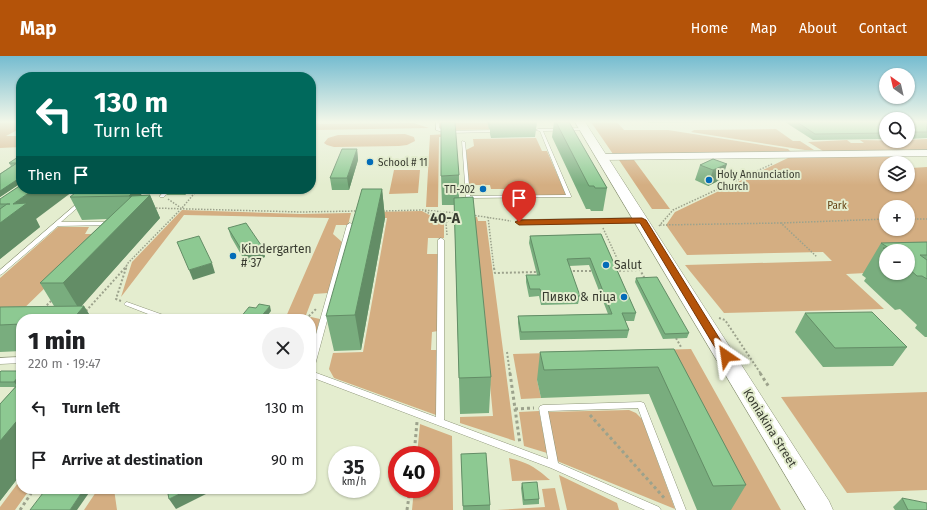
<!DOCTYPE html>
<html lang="en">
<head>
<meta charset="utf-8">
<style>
  body { margin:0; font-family:"Fira Sans",sans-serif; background:#f2f2f2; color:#202124; height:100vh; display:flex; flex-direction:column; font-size:15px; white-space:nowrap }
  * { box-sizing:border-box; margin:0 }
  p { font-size:13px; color:#757577 }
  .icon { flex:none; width:22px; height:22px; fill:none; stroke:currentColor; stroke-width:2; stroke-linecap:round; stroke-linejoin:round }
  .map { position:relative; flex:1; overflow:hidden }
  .panel { position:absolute; left:16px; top:258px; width:300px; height:180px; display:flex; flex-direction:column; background:#fff; border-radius:16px; box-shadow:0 1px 3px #0004 }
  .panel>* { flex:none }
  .guide { position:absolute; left:16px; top:16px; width:300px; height:122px; border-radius:16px; box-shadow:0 1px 3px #0004; background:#00695c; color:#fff; overflow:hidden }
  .needle { width:26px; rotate:326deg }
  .tools { position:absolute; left:879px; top:12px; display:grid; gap:8px }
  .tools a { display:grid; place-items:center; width:36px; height:36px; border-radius:50%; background:#fff; box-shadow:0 1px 3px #0004; font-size:20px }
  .speed { position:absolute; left:328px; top:390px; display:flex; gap:8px; font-size:20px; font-weight:700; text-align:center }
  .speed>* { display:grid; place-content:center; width:52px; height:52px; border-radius:50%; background:#fff; box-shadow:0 1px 3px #0004; line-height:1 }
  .speed small { font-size:10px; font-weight:400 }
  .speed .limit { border:6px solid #d22; background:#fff; color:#111 }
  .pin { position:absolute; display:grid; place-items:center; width:34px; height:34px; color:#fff; margin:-41px -17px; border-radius:50% 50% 50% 0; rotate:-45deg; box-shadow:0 0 4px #0007 }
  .pin .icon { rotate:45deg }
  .me { position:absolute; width:44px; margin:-22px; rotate:328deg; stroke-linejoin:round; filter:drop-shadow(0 0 3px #0008) }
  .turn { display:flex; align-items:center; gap:14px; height:84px; padding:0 12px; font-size:18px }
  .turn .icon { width:52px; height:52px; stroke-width:2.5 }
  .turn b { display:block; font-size:28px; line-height:34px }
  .then { display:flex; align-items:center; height:38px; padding:0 12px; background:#0003; gap:8px; font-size:15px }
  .round { display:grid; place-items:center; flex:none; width:42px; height:42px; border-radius:21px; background:#f2f2f2 }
  .head { display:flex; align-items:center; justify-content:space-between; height:68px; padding:0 12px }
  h1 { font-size:24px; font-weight:800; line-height:30px }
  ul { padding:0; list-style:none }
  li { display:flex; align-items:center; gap:12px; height:52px; padding:0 12px }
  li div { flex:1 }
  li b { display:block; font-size:15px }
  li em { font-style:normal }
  header { display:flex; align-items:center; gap:24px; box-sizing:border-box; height:56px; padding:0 20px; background:#b45309; color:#fff }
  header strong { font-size:19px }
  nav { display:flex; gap:22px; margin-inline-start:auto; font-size:14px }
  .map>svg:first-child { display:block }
  .green { fill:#d4ae82; fill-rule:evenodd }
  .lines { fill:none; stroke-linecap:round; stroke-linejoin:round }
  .service-casing { stroke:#8e967a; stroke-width:1 }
  .minor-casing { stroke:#8e967a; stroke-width:1 }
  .tertiary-casing { stroke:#8e967a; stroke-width:1 }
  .path-far2 { stroke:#9ca28c; stroke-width:1.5; stroke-dasharray:1.5 1.5; stroke-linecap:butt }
  .path-far1 { stroke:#9ca28c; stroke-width:2; stroke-dasharray:2 2; stroke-linecap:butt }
  .path { stroke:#9ca28c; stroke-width:3; stroke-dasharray:3 3; stroke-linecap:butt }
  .service { fill:#fff; fill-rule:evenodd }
  .minor { fill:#fff; fill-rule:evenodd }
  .tertiary { fill:#fff; fill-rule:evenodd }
  .wall { fill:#79ad7e; fill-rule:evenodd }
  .shaded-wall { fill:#638d66 }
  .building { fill:#8dc992; stroke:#638d66 }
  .route { fill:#b45309; stroke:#753606 }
  .poi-dot { fill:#036cb8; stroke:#e4edcf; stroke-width:1.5 }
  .labels { text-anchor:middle; stroke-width:4; stroke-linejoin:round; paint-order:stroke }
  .far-poi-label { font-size:10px; fill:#383b30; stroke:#e4edcf; text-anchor:start }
  .far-park-label { font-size:10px; fill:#634011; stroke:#e4edcf }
  .poi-label { font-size:12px; fill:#383b30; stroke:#e4edcf; text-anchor:start }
  .street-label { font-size:12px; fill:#383b30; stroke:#e4edcf }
  .quarter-label { font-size:14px; font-weight:bold; fill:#383b30; stroke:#e4edcf }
</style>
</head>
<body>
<header>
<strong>Map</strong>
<nav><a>Home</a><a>Map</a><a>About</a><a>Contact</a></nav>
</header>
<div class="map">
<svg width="927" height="454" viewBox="0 0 927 454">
  <rect width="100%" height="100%" fill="#e4edcf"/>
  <path class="green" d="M3 66H21V72L6 80H21V91L0 92V67Z
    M512 66 514 73 445 74 440 72V67Z
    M591 66H617L624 74H668L788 93 791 96 613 98Z
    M414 67 429 72 311 74V68Z
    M776 73 793 85H800L814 94H805L691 76 694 74Z
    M405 78 414 81 415 85 407 89 399 90 334 91 327 89 324 87 328 82 338 79Z
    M447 78V81H439L438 151H426L430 79Z
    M536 82 542 95H547L566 139 509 140 507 133H491L490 129H469L466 94 474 90 473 83Z
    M927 83V94L823 95 808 86 847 84 851 87H864L860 84 908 85V84Z
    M790 101H892L903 107H886V129H908V110L911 112 927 111V216L908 195H886V216L846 218 884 253 724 257 685 209 832 205 823 196 687 199 666 169 675 156ZM886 151H908V173H886Z
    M619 104H634L670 153H652Z
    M394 114H420L418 137 389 138Z
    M182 154 300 158 351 157 348 169H336L333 178 342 186 328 237 314 238 306 259 303 263H285L329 162 184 159 121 241 132 206Z
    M422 155 444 167V182H428L427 198H439L438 275 432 276 431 294H437L436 359 334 322 329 313 333 297 363 296 387 162H366L368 156Z
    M477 161 478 165H486L515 385 460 367V361L493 360 475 170H454V162Z
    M58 171H89L85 178H109L51 226 13 263H0V222Z
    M311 261 320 263 311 295V263H309Z
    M691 293 781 454H729L665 320 537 324 541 342 521 343 513 298Z
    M927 336V434L847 437 781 341Z
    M629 354 636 357 642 363 675 453 557 405 548 356Z
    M539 355 547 397 524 390 519 356Z
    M420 368 452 380 453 454H412L414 433H431V399H417Z
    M509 402C529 407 535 411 550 424L512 425Z
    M559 419 617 447 619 454H567Z
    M21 423V433H30L15 454H0V451Z
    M555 432 560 454H497L545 451 542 433Z
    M98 433H114L117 454H84Z"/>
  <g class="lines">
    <defs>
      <path id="service" d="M436 66 439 67V72L446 75 497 74 499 75 497 76 446 77 436 74Z
        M585 72H586V74L543 75 571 140V141L468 142 466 141 462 85 465 86 470 140 566 139 540 75 536 74 538 73Z
        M166 133H170L164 141H160V140Z
        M80 145H82L84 146 61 166H110L113 168 112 169 58 170 2 218 0 219V214Z
        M641 162 643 163V165L519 168 516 166 519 164Z
        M350 167 353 169 315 309 314 311 311 312V296L347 169Z
        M441 182 444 184V364L548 403 539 352 540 350 543 349 641 346 644 347 686 454H676L638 352 548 355 558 407 659 451 661 454H645L551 412 311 321V315L436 361 438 184Z
        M127 246 169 261 170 263H161L125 249 124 248 125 247Z
        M21 301V307L0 308V302Z"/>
      <path id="minor" d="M927 94V100L602 104 598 101 602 98Z"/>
      <path id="tertiary" d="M575 66H585L829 445 833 454H806Z"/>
    </defs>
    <use href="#service" class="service-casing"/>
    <use href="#minor" class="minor-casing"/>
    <use href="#tertiary" class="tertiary-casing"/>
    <path class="path-far2" d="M311 68 320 67
      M168 143 181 152
      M153 152 301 156 358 155
      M383 155 423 154 456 157
      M425 155 446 167
      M472 159 511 165
      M488 161 494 213
      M908 163H927
      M781 167 886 163
      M660 169 781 167 817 201
      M659 170 673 154 772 108
      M603 172 622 213
      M447 179 446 167 456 157
      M124 213 127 209
      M126 213 127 208 182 152 198 133"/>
    <path class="path-far1" d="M494 212 495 217 536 216
      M622 212 623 214
      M569 215H592
      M615 215 640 214 645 223
      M121 245 116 243 126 212
      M44 252 52 244
      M86 255 125 212
      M719 262 725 264 761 318
      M306 263 317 252
      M676 282 681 291
      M507 296 510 318"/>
    <path class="path" d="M510 317 520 388
      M760 317 769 331
      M515 353 534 352
      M590 359 666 444
      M414 399 417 366
      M20 454 34 433
      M407 454 410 433"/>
    <use href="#service" class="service"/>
    <use href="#minor" class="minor"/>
    <use href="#tertiary" class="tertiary"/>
  </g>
  <path class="wall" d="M487 66H537L535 81 491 82 490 78V73H489Z
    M554 66H569L607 132 603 155H591L590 153H586L552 81Z
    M647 66H886V83L813 84 785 66 648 67Z
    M908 66H927V82L908 83Z
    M357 93 358 104 349 134H332L330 122Z
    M21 99V127L0 141V118L11 110 9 107Z
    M713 103 722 123 708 130 695 124 700 109Z
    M459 119V142L491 321 489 357 460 358 454 149H442L441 120Z
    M165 133H190L185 139H167Z
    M268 133H302L301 135H269Z
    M382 133 385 162 361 294 334 295 326 260Z
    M150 139 160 162 81 250H84L92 263H21V295L0 296V251L54 250 40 227 107 163 82 164 70 141Z
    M0 143 36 163 40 171 0 203Z
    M228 172 263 192 265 201 246 207 231 181Z
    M601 178 636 257 634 265H625L629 274 627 282 520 284 518 267V260L608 258 589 209 569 210 580 240 578 248 541 249 539 240 529 241 526 226V219H537L529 187 530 180Z
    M927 186V281H925L915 272 917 269 900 253 895 254 883 243 864 225 866 222 862 219 881 187ZM886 195H908V217H886Z
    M636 222 689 277 687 282 663 283 635 226Z
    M805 257 907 291 893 310 823 311 795 276Z
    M674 293 746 429 731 454H697L649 338 541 342 537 324 540 296Z
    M21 315V418L0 445V348L15 331H0V316Z
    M461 398 490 449V454H463Z
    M522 427 539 443V448L523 449 521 432Z
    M902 442 927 454H895L893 451Z"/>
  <path class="shaded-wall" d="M357 93 358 104 349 134 347 122Z
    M314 94 316 105 311 115V99Z
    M727 108 722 123 708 130 713 114Z
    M21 121V127L0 141V135Z
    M34 133H76L36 163 40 171 0 203V167L13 148Z
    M136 133H139L144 145 150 139 160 162 79 253 63 227 135 154 129 140Z
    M183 133H190L185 139Z
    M382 133 385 162 361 294 355 259Z
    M263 192 265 201 246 207 244 198Z
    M212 207 215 217 193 224 189 214Z
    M84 250 92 263H73Z
    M270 250 271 255 265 263H259Z
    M21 317V327L18 331 14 326Z
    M21 360V418L0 445V385Z
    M84 433H90L91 434 77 454H70Z
    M190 433H211L212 435 176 453 169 443Z"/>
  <path class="building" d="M441 66H455L459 119 441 120Z
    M488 66H490V69H489Z
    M556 66H569L607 132H595L594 130H589Z
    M797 66H886V77L815 78Z
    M908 66H927V76H908Z
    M342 93H357L347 122H330Z
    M311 94H314L311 99Z
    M21 99V121L0 135V118L17 107H9Z
    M713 103 727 108 713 114 700 109Z
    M21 129V133H34L13 148 27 147 0 167V153L7 148H10H0V143Z
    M80 133H136L129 140 70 141Z
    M362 133H382L355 259 326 260Z
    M150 139 63 227H40L132 140Z
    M473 141 491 321 459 322 454 142Z
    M246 167 263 192 244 198 228 172Z
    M601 178 636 257H622L629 274 521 276 518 260 612 258 590 202 567 203 580 240 542 241 540 233H530L526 219H540L530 180Z
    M199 180 212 207 189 214 177 186Z
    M927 186V199H920L927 204V223L922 220H917L908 212V195H887L883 192H889L881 187Z
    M657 221 689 277 665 278 636 222Z
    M259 248 270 250 259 263H248L240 262 249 251 256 252Z
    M84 250 73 263H21V268L0 269V251Z
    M872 256 907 291 835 292 805 257Z
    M674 293 746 429 713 430 658 311 544 314 540 296Z
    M1 315H21V317L14 326H0V316Z
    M21 325V360L0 385V348Z
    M486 397 490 449 463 450 461 398Z
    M537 426 539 443 524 444 522 427Z
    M46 433H84L70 454H30Z
    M167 433H190L169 443Z
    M902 442 927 447V454H908Z"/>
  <linearGradient id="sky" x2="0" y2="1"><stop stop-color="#75bcd0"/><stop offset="0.51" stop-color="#f3f7e9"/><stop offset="1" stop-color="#f3f7e9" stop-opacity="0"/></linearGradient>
  <rect width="927" height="129" fill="url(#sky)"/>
  <path class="route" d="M642 162 646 164 729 298 731 300 729 303H722L640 167 519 169 515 166 519 164Z"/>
  <g class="poi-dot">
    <circle cx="370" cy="106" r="4"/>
    <circle cx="709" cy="124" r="4"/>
    <circle cx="483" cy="133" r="4"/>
    <circle cx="233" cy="200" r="4"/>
    <circle cx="606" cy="209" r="4"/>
    <circle cx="624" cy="241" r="4"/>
  </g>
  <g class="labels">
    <g class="far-poi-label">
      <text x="378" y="110">School # 11</text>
      <text x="717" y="122">Holy Annunciation<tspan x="717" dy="12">Church</tspan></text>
      <text x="475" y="137" text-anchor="end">ТП-202</text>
    </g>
    <g class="far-park-label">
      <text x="837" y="153">Park</text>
    </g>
    <g class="poi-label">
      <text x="241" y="197">Kindergarten<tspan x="241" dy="14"># 37</tspan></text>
      <text x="614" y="213">Salut</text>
      <text x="616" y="245" text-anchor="end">Пивко &amp; піца</text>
    </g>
    <g class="street-label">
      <text transform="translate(770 372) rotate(58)" y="4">Koniakina Street</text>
    </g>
    <g class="quarter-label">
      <text x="445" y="167">40-А</text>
    </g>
  </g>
</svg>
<div class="tools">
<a><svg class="needle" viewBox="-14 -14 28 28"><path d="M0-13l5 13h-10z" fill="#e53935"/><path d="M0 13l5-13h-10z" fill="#757577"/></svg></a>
<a><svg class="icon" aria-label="search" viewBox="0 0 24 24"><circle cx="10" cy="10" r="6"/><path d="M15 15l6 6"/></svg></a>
<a><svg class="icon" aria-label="layers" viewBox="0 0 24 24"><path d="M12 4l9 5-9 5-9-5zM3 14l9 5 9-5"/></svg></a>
<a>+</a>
<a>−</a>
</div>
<div class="speed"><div>35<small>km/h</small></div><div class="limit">40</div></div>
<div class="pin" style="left:519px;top:166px;background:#d93025"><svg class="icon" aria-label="arrive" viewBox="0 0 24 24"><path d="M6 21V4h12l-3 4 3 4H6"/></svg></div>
<svg class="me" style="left:726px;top:300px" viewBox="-20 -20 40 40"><path d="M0-17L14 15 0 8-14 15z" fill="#b45309" stroke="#fff" stroke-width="4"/></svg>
<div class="guide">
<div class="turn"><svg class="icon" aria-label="left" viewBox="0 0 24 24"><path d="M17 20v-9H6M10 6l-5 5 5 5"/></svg><div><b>130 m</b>Turn left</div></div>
<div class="then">Then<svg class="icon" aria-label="arrive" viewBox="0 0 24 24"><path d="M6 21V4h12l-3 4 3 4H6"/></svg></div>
</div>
<section class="panel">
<div class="head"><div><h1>1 min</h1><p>220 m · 19:47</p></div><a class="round"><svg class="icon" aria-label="close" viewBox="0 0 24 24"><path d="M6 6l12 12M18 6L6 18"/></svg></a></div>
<ul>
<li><svg class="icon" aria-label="left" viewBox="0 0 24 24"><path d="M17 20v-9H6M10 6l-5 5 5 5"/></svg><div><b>Turn left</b></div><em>130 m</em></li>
<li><svg class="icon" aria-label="arrive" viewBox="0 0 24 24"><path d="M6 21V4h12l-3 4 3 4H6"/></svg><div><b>Arrive at destination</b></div><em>90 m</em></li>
</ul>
</section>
</div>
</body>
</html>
